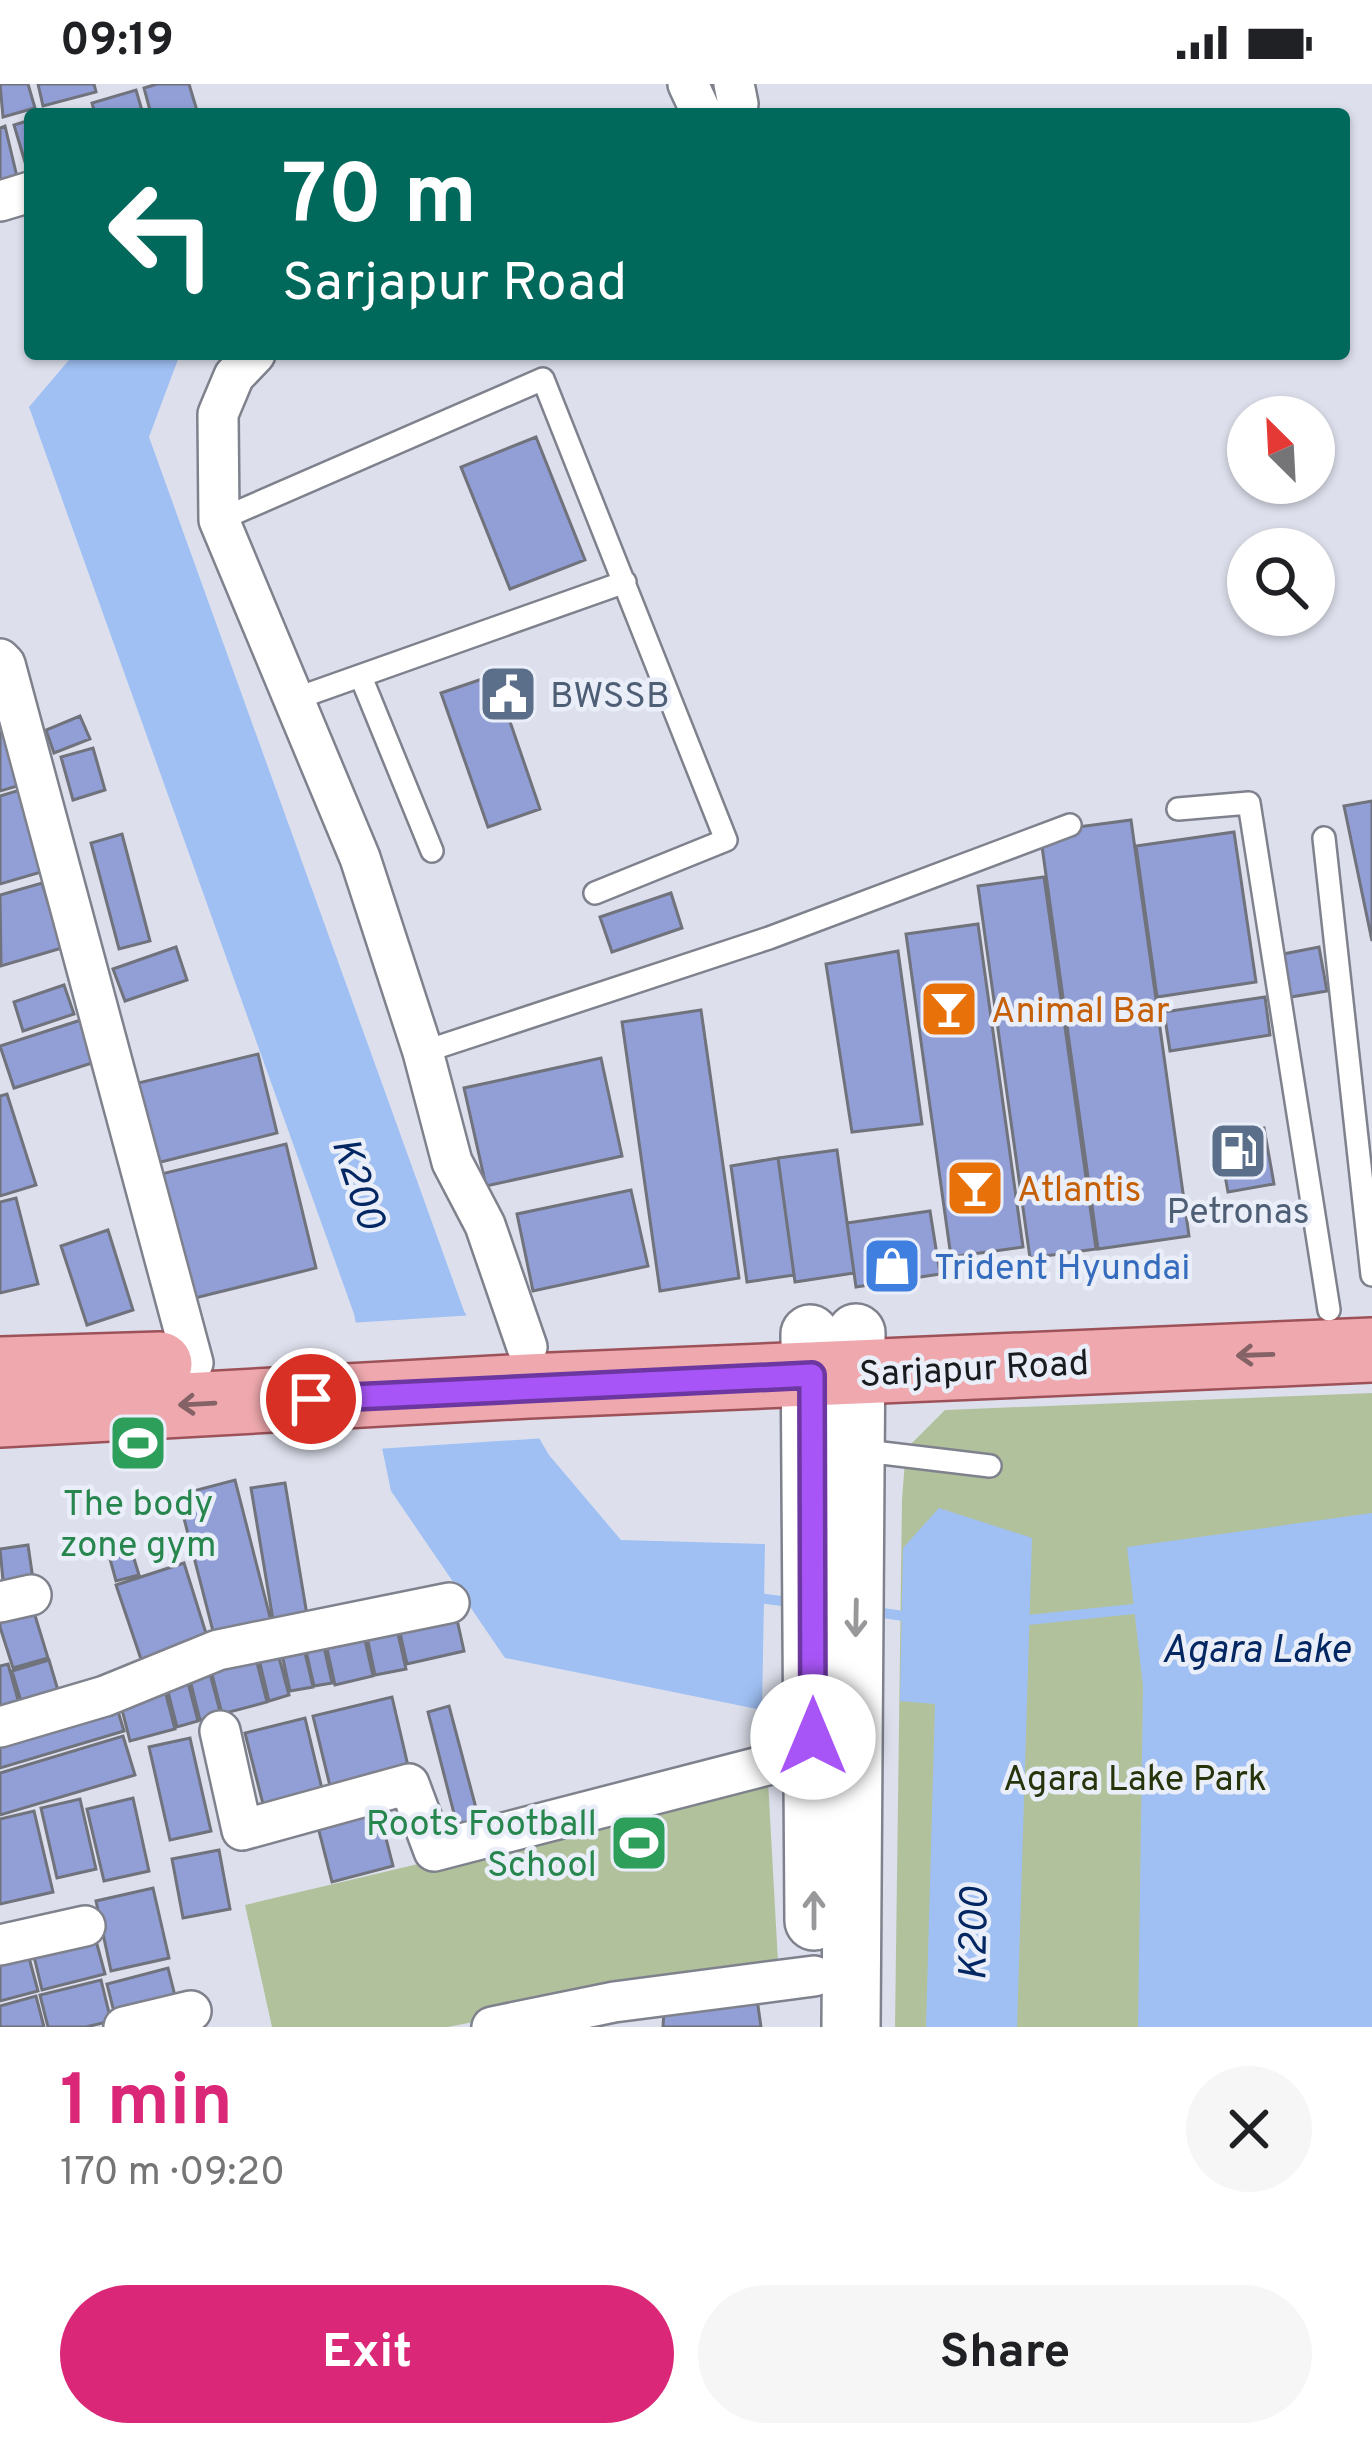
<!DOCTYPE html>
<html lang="en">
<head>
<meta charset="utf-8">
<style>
  body { margin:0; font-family:Overpass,sans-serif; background:#f6f6f6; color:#202124; height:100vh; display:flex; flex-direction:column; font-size:45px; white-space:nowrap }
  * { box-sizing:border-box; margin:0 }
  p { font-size:39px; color:#757577 }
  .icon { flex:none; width:66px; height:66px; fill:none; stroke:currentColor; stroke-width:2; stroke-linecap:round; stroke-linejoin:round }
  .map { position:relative; height:1943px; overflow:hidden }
  .details { display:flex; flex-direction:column; background:#fff; flex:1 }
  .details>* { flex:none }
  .top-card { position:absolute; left:24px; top:24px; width:1326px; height:252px; border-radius:12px; box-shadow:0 3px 9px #0004; background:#00695c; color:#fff; overflow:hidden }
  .needle { width:78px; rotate:336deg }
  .tools { position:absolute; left:1227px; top:312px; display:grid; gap:24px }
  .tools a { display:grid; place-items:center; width:108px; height:108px; border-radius:50%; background:#fff; box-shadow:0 3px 9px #0004; font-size:60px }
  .pin { position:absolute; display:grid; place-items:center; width:102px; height:102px; color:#fff; margin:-51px; border:6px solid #fff; border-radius:50%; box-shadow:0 3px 12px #0007 }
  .me { position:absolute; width:132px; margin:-66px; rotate:0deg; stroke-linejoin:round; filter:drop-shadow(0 0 9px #0008) }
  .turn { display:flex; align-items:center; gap:42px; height:252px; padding:0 60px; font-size:54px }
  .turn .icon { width:156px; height:156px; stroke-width:2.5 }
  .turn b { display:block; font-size:84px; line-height:102px }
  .round { display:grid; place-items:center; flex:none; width:126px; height:126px; border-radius:63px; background:#f6f6f6 }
  .headline { display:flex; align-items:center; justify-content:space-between; height:204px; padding:0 60px }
  h1 { font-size:72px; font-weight:700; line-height:90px; color:#db2777 }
  .cta { display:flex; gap:24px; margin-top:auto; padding:24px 60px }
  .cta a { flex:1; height:138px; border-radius:72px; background:#db2777; color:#fff; font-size:48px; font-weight:700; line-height:138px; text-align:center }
  .cta a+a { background:#f6f6f6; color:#202124 }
  .status { display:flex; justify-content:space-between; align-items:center; height:84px; padding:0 60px; background:#fff; direction:ltr }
  .status svg { height:33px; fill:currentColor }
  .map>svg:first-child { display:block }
  .green { fill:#b1c19c }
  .water { fill:#a0c0f4 }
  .pier { fill:#dde0ec }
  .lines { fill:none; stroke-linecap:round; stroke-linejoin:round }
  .stream { stroke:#a0c0f4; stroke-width:10 }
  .building { fill:#929fd6; stroke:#70727c; stroke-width:3 }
  .service-casing { stroke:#7f828d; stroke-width:26 }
  .minor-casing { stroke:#7f828d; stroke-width:44 }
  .secondary-casing { stroke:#7f828d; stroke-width:62 }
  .primary-casing { stroke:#9d5259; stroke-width:68 }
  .service { stroke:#fff; stroke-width:21 }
  .minor { stroke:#fff; stroke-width:39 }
  .secondary { stroke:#fff; stroke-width:57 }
  .primary { stroke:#efa9ae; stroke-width:63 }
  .oneway { stroke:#846266 }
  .oneway2 { stroke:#98989a }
  .route-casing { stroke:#6d37a1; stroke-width:30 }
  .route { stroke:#a855f7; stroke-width:21 }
  .labels { text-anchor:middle; stroke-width:9; stroke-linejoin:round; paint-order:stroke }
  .service-label { font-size:36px; fill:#4e5e75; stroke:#eaeef9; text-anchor:start }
  .food-label { font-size:36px; fill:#c56008; stroke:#eaeef9; text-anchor:start }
  .shop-label { font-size:36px; fill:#366cbe; stroke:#eaeef9; text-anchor:start }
  .street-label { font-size:36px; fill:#1a1b1f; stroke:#eaeef9 }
  .leisure-label { font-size:36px; fill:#27864d; stroke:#eaeef9 }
  .park-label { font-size:36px; fill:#25340a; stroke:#eaeef9 }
  .water-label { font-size:39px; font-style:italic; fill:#032762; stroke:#eaeef9 }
</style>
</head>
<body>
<div class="status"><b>09:19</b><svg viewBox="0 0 49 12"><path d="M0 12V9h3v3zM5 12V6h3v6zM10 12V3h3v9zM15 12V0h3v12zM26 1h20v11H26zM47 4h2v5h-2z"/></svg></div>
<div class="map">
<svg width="1372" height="1943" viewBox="0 0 1372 1943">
  <rect width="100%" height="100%" fill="#dde0ec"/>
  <path class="green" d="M1372 1309V1943H895L902 1415 906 1365 945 1326Z
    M768 1697 778 1878 448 1943H272L245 1821Z"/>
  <path class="water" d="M74 270H180L149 353 464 1227 549 1371 621 1456 765 1460 762 1626 505 1574 391 1407 354 1230 29 323Z
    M939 1424 1032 1454 1017 1943H926L935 1620 900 1617 903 1464Z
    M1372 1429V1943H1138L1143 1602 1127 1463Z"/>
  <path class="pier" d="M474 1231 546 1354 376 1365 350 1239Z"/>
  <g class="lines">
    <path class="stream" d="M750 1513 797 1519
      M869 1527 910 1533
      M1018 1537 1143 1524"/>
  </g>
  <path class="building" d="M0 0H28L35 24 3 33Z
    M38 0H94L96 8 43 22Z
    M157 0H189L198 30H151L144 4Z
    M136 6 143 30H95L92 19Z
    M30 36V95L14 41Z
    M5 42 18 97 0 101V44Z
    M536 353 585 476 510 505 461 383Z
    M494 591 540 725 488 743 441 609Z
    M80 632 90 655 54 669 46 646Z
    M15 645 31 698 0 707V649Z
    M93 664 105 706 73 716 61 673Z
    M23 705 48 786 0 800V712Z
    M1372 717V857L1344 722Z
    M1131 736 1189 1152 1098 1165 1040 748Z
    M1234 748 1256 898 1157 913 1136 762Z
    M122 750 150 857 119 865 91 759Z
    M1044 793 1096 1165 1030 1174 978 802Z
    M42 799 62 864 1 882 0 811Z
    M671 809 682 844 612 868 600 833Z
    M978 840 1023 1163 951 1173 906 850Z
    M176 863 187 896 125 917 113 885Z
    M1319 863 1327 907 1285 914 1278 871Z
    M898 867 922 1040 852 1048 826 880Z
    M64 901 74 930 23 947 14 918Z
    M1265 913 1270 951 1170 967 1164 928Z
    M701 926 739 1194 660 1207 622 938Z
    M81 936 95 978 14 1004 0 962Z
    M258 970 277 1049 153 1080 134 1000Z
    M601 974 622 1072 486 1102 464 1004Z
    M7 1010 36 1101 0 1112V1012Z
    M1264 1044 1274 1100 1228 1108 1218 1053Z
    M286 1060 316 1184 191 1215 161 1090Z
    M837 1066 854 1189 795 1198 778 1074Z
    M778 1074 794 1191 747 1198 731 1082Z
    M631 1106 648 1182 533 1207 517 1130Z
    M16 1114 38 1200 0 1209V1118Z
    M930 1127 940 1190 856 1203 847 1139Z
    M108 1146 133 1226 87 1241 61 1162Z
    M235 1396 272 1541 215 1555 178 1411Z
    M285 1399 308 1537 274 1542 251 1404Z
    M28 1461 34 1502 4 1507 0 1465Z
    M132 1468 139 1491 116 1497 110 1475Z
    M184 1479 210 1562 144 1584 116 1501Z
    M30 1515 48 1574 13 1584 0 1543V1524Z
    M454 1522 464 1567 407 1580 397 1535Z
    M395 1537 406 1585 375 1591 365 1543Z
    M362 1543 373 1592 335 1601 324 1551Z
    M322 1554 332 1599 314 1602 304 1558Z
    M302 1556 313 1603 290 1607 280 1561Z
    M276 1562 289 1611 269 1617 257 1567Z
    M253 1563 267 1618 222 1630 208 1574Z
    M49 1576 62 1620 25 1631 12 1587Z
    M8 1580 22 1630 0 1636V1582Z
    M209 1586 221 1631 200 1636 189 1592Z
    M185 1587 198 1637 177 1643 164 1592Z
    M163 1599 175 1645 130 1657 118 1610Z
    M392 1613 408 1682 330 1702 313 1632Z
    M114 1614 124 1647 0 1684V1648Z
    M449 1622 481 1743 459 1749 428 1628Z
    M305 1634 322 1705 263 1720 245 1649Z
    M123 1652 135 1691 0 1731V1689Z
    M190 1654 211 1747 170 1756 149 1663Z
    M133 1714 149 1787 104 1797 87 1725Z
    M80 1715 96 1785 57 1794 41 1724Z
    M378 1723 393 1782 332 1798 317 1739Z
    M34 1727 53 1808 0 1820V1735Z
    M219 1766 230 1825 183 1834 172 1775Z
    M153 1804 169 1874 111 1887 96 1817Z
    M95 1853 105 1890 42 1906 33 1868Z
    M28 1870 38 1907 0 1917V1878Z
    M168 1884 177 1920 116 1936 107 1900Z
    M101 1896 111 1937 86 1943H48L40 1911Z
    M36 1912 44 1943H0V1922Z
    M757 1915 761 1943H663L664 1926Z"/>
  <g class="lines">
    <defs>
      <path id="service" d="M219 436 543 295 726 756 595 809
        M361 593 432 767
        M292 616 625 498
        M1178 725 1249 719 1329 1226
        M1324 754 1372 1191
        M423 968 769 854 1070 741
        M857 1366 990 1382"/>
      <path id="minor" d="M688 0 702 30
        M734 30 738 20 734 0
        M0 117 30 108
        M255 270 234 292 218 330 219 436 360 774 423 968 452 1078 485 1141 527 1263
        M0 575 5 580 193 1279
        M0 1518 31 1511
        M0 1643 105 1612 218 1566 449 1519
        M220 1647 242 1746 409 1700 434 1767 771 1680 813 1653
        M0 1861 85 1842
        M124 1943 191 1927
        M492 1943 614 1918 814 1892"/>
      <path id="secondary" d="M810 1250 814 1837
        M851 1943 856 1249"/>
      <path id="primary" d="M0 1285 160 1280
        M0 1331 528 1302 1372 1266"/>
    </defs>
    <use href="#service" class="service-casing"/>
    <use href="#minor" class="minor-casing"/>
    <use href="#secondary" class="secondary-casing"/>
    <use href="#primary" class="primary-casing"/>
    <use href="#service" class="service"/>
    <use href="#minor" class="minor"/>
    <use href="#secondary" class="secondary"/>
    <use href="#primary" class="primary"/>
  </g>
  <defs><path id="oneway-shaft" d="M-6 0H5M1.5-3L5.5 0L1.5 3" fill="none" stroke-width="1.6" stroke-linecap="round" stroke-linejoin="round" transform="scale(3)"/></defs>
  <g class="oneway">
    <use href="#oneway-shaft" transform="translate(1255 1271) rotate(178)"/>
    <use href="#oneway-shaft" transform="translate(197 1320) rotate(177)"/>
  </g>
  <g class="oneway2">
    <use href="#oneway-shaft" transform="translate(856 1534) rotate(91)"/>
    <use href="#oneway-shaft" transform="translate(814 1826) rotate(-90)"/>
  </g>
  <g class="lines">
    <defs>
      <path id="route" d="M311 1315 812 1291 813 1653"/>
    </defs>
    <use href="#route" class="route-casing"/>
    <use href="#route" class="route"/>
  </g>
  <defs>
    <symbol id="civic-square" viewBox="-11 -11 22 22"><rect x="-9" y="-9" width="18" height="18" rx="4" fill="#5c6f8a" stroke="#eaeef9"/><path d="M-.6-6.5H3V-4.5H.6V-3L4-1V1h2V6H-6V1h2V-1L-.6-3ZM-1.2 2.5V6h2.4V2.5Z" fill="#fff"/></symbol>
    <symbol id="bar-square" viewBox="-11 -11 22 22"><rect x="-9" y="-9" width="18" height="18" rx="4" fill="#e8710a" stroke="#eaeef9"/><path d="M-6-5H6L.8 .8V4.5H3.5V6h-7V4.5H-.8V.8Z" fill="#fff"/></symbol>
    <symbol id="fuel-square" viewBox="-11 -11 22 22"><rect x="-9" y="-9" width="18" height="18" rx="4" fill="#5c6f8a" stroke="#eaeef9"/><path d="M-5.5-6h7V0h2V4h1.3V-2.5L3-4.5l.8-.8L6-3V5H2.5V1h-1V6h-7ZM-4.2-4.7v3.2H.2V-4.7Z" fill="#fff"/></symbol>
    <symbol id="shop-square" viewBox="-11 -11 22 22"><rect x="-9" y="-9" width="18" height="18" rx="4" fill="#3f7fe0" stroke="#eaeef9"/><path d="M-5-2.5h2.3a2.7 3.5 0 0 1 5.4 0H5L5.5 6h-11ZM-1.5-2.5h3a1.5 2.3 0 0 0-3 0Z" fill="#fff"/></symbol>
    <symbol id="stadium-square" viewBox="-11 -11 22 22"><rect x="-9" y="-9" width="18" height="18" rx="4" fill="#2e9e5b" stroke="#eaeef9"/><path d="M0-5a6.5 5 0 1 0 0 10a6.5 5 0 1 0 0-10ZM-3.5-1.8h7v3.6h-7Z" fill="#fff"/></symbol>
  </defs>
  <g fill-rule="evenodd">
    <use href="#civic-square" x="475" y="577" width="66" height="66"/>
    <use href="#bar-square" x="916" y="892" width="66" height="66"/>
    <use href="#fuel-square" x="1205" y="1034" width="66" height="66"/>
    <use href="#bar-square" x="942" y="1071" width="66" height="66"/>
    <use href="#shop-square" x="859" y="1149" width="66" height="66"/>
    <use href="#stadium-square" x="105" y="1326" width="66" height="66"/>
    <use href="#stadium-square" x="606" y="1726" width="66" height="66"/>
  </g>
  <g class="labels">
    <g class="service-label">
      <text x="550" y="623">BWSSB</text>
      <text x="1238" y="1139" text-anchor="middle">Petronas</text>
    </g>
    <g class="food-label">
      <text x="991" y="938">Animal Bar</text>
      <text x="1017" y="1117">Atlantis</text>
    </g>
    <g class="shop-label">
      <text x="934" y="1195">Trident Hyundai</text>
    </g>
    <g class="street-label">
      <text transform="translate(974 1283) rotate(-3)" y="13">Sarjapur Road</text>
    </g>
    <g class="leisure-label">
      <text x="138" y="1431">The body<tspan x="138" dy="41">zone gym</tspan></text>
      <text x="597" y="1751" text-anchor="end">Roots Football<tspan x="597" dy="41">School</tspan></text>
    </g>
    <g class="park-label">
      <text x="1135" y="1706">Agara Lake Park</text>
    </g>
    <g class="water-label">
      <text transform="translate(360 1099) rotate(72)" y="14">K200</text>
      <text x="1256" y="1578">Agara Lake</text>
      <text transform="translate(972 1850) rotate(-89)" y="14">K200</text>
    </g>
  </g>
</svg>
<div class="tools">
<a><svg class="needle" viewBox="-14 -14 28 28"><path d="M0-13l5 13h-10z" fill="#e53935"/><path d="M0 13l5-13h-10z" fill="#757577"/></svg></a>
<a><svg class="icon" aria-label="search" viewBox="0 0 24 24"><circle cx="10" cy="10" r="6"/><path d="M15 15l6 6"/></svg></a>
</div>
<div class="pin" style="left:311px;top:1315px;background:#d93025"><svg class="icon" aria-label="arrive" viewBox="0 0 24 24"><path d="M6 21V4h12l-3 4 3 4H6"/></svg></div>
<svg class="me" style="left:813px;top:1653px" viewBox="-20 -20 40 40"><circle r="19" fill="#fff"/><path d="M0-13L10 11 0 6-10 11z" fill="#a855f7"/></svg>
<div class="top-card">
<div class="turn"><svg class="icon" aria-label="left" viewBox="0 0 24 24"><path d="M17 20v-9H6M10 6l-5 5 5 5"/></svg><div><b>70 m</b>Sarjapur Road</div></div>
</div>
</div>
<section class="details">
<div class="headline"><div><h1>1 min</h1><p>170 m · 09:20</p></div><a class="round"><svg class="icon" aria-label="close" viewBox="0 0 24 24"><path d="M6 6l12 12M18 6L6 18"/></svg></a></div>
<div class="cta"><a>Exit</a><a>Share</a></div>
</section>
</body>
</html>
